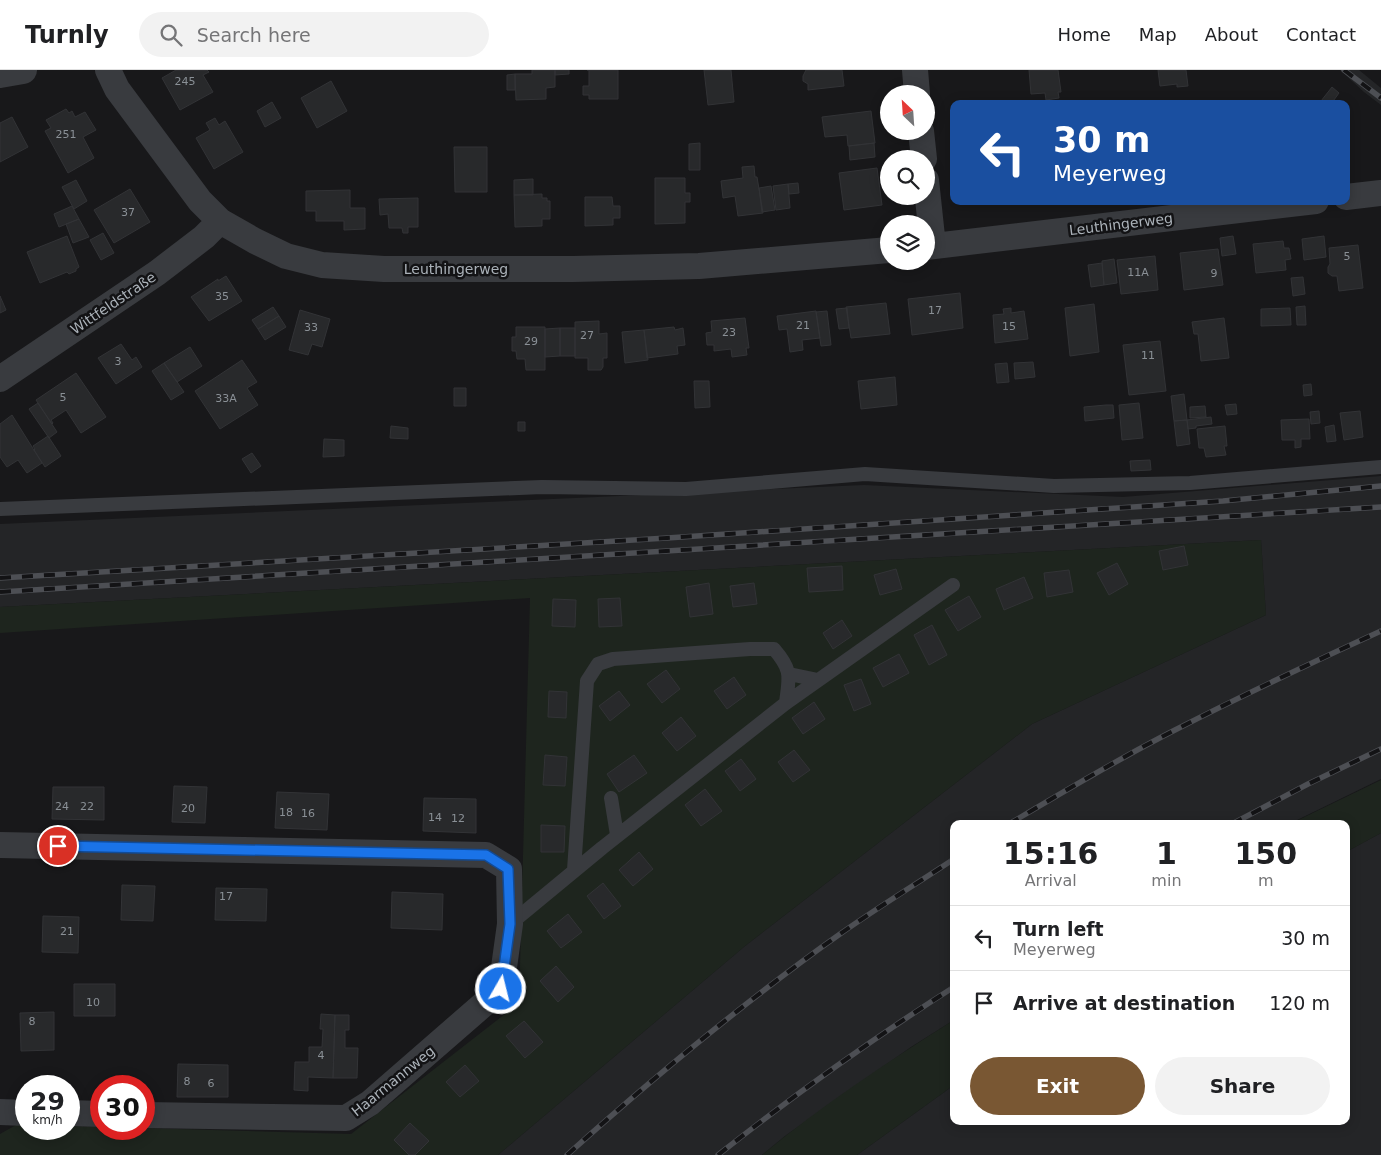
<!DOCTYPE html>
<html lang="en">
<head>
<meta charset="utf-8">
<style>
  body { margin:0; font-family:"DejaVu Sans",sans-serif; background:#f2f2f2; color:#202124; height:100vh; display:flex; flex-direction:column; font-size:19px; white-space:nowrap }
  * { box-sizing:border-box; margin:0 }
  p { font-size:16px; color:#757577 }
  .icon { flex:none; width:28px; height:28px; fill:none; stroke:currentColor; stroke-width:2; stroke-linecap:round; stroke-linejoin:round }
  .map { position:relative; flex:1; overflow:hidden }
  .sheet { position:absolute; left:950px; top:750px; width:400px; height:305px; display:flex; flex-direction:column; background:#fff; border-radius:10px; box-shadow:0 2px 12px #0003 }
  .sheet>* { flex:none }
  .guide { position:absolute; left:950px; top:30px; width:400px; height:105px; border-radius:10px; box-shadow:0 2px 12px #0003; background:#1a4fa0; color:#fff; overflow:hidden }
  .needle { width:32px; rotate:335deg }
  .tools { position:absolute; left:880px; top:15px; display:grid; gap:10px }
  .tools a { display:grid; place-items:center; width:55px; height:55px; border-radius:50%; background:#fff; box-shadow:0 2px 12px #0003; font-size:25px }
  .speed { position:absolute; left:15px; top:1005px; display:flex; gap:10px; font-size:25px; font-weight:700; text-align:center }
  .speed>* { display:grid; place-content:center; width:65px; height:65px; border-radius:50%; background:#fff; box-shadow:0 2px 12px #0003; line-height:1 }
  .speed small { font-size:12px; font-weight:400 }
  .speed .limit { border:8px solid #d22; background:#fff; color:#111 }
  .pin { position:absolute; display:grid; place-items:center; width:42px; height:42px; color:#fff; margin:-21px; border:2px solid #fff; border-radius:50%; box-shadow:0 1px 5px #0007 }
  .me { position:absolute; width:55px; margin:-28px; rotate:8deg; stroke-linejoin:round; filter:drop-shadow(0 0 4px #0008) }
  .turn { display:flex; align-items:center; gap:18px; height:105px; padding:0 20px; font-size:22px }
  .turn .icon { width:65px; height:65px; stroke-width:2.5 }
  .turn b { display:block; font-size:35px; line-height:42px }
  .eta { display:flex; justify-content:space-evenly; align-items:center; height:85px; text-align:center }
  .eta b { font-size:30px; font-weight:700; line-height:35px }
  .action { display:flex; gap:10px; margin-top:auto; padding:10px 20px }
  .action a { flex:1; height:58px; border-radius:30px; background:#795733; color:#fff; font-size:20px; font-weight:700; line-height:58px; text-align:center }
  .action a+a { background:#f2f2f2; color:#202124 }
  ul { padding:0; list-style:none }
  li { display:flex; align-items:center; gap:15px; height:65px; padding:0 20px; border-top:1px solid #e0e0e0 }
  li div { flex:1 }
  li b { display:block; font-size:19px }
  li em { font-style:normal }
  header { display:flex; align-items:center; gap:30px; box-sizing:border-box; height:70px; padding:0 25px; background:#fff; border-bottom:1px solid #e0e0e0 }
  header strong { font-size:24px }
  nav { display:flex; gap:28px; margin-inline-start:auto; font-size:18px }
  .search { width:350px; height:45px; background:#f2f2f2; display:flex; align-items:center; gap:12px; box-sizing:border-box; padding:0 18px; border-radius:28px; color:#757577; font-size:19px }
  .map>svg:first-child { display:block }
  .built { fill:#242527 }
  .green { fill:#1e251e }
  .building { fill:#28292b; stroke:#323336 }
  .lines { fill:none; stroke-linecap:round; stroke-linejoin:round }
  .service { stroke:#393b3f; stroke-width:14 }
  .minor { stroke:#393b3f; stroke-width:26 }
  .tertiary { stroke:#393b3f; stroke-width:28 }
  .rail-casing { stroke:#4d4f54; stroke-width:5.5 }
  .rail { stroke:#131315; stroke-width:4; stroke-dasharray:11; stroke-linecap:butt }
  .route-casing { stroke:#114b97; stroke-width:12 }
  .route { stroke:#1a73e8; stroke-width:9 }
  .labels { text-anchor:middle; stroke-width:5; stroke-linejoin:round; paint-order:stroke }
  .number-label { font-size:11px; fill:#8a9096 }
  .street-label { font-size:14px; fill:#abb2b9; stroke:#131315 }
</style>
</head>
<body>
<header>
<strong>Turnly</strong>
<div class="search"><svg class="icon" aria-label="search" viewBox="0 0 24 24"><circle cx="10" cy="10" r="6"/><path d="M15 15l6 6"/></svg>Search here</div>
<nav><a>Home</a><a>Map</a><a>About</a><a>Contact</a></nav>
</header>
<div class="map">
<svg width="1381" height="1085" viewBox="0 0 1381 1085">
  <rect width="100%" height="100%" fill="#18181a"/>
  <path class="built" d="M1340 0H1359L1381 18V35L1364 22Z
    M1381 406V709L1289 754H954V950L911 977 785 1066 762 1085H498L745 876 1032 654 1266 545 1261 470 0 537V454L864 415 1123 427Z
    M1381 763V1085H857L954 1015V1051H1346V782Z"/>
  <path class="green" d="M1261 470 1266 545 1032 654 745 876 498 1085H0V1064L16 1055H26V1059H69V1056L101 1057V1059L144 1058 351 1064 519 933 530 528 0 563V537Z
    M1381 710V763L1346 782V754H1290Z
    M954 950V1015L857 1085H762C821 1036 889 991 954 950Z"/>
  <path class="building" d="M176 0H207L209 2 203 5 213 22 180 40 162 8Z
    M532 0H555V17L546 18V29L516 30 515 4H532Z
    M555 0H569V4L555 5Z
    M587 0H618V29H589V25H583V16H589V0Z
    M704 0H731L734 32 708 35Z
    M806 0H842L844 16 808 20V14L803 11V6Z
    M1029 0H1058L1061 22H1058L1059 28 1046 30 1045 23 1031 24Z
    M1158 0H1186L1188 16 1177 17V14L1160 16Z
    M515 4V20H507V5Z
    M331 11 347 41 317 58 301 28Z
    M1332 17 1339 23 1331 34H1324L1321 31Z
    M272 32 281 48 265 57 257 41Z
    M66 39 69 43 72 41 75 47 85 42 96 60 83 67 94 88 68 103 45 61 51 58 46 50Z
    M871 41 875 73 848 76 847 65 825 67 822 47Z
    M12 47 28 77 0 92V53Z
    M215 48 219 55 225 51 243 82 214 99 196 68 210 60 206 53Z
    M700 73V100H689V74Z
    M874 73 875 87 850 90 849 76Z
    M454 77H487V122H455Z
    M754 96 755 107H757L763 143 738 146 735 126 723 128 721 111 743 108 742 97Z
    M877 98 882 135 844 140 839 103Z
    M655 108H685V123H690V132H685V153L655 154Z
    M533 109V125H514V110Z
    M76 110 87 131 74 139 62 117Z
    M798 113 799 123 789 124 788 114Z
    M788 114 790 138 776 140 773 116Z
    M771 116 775 140 762 142 759 118Z
    M130 119 150 152 114 173 94 140Z
    M350 120V138H365V159L344 160V151H316V141H306V121Z
    M542 124V128H547V131H550V149H542V156L515 157 514 125Z
    M585 127H612L613 136H620V148H613V155L585 156Z
    M418 128V157H408V163H403L402 158H389L388 144 380 145 379 129Z
    M72 136 79 149 59 157 54 144Z
    M79 149 89 167 73 173 66 154Z
    M103 163 114 183 101 190 90 170Z
    M67 166 79 197 76 199V201L69 204 67 202 40 213 27 182Z
    M1233 166 1236 184 1222 186 1220 168Z
    M1324 166 1326 187 1304 190 1302 169Z
    M1283 171 1284 178H1289L1291 189 1285 190 1286 200 1256 203 1253 174Z
    M1358 175 1363 218 1339 221 1337 206H1332L1328 203V197L1330 194 1329 178Z
    M1218 179 1223 215 1184 220 1180 183Z
    M1155 186 1158 220 1121 224 1117 190Z
    M1114 189 1117 213 1104 215 1102 191Z
    M1102 193 1104 215 1091 217 1088 195Z
    M226 206 242 231 209 251 191 227 218 209V211Z
    M1303 207 1305 224 1293 226 1291 208Z
    M960 223 963 258 912 265 908 229Z
    M0 226 6 240 0 243Z
    M886 233 890 264 851 268 846 237Z
    M1094 234 1099 282 1070 286 1065 238Z
    M1305 236 1306 255H1297L1296 237Z
    M273 237 279 246 258 259 252 250Z
    M847 238 849 258 839 259 836 239Z
    M1011 238V243L1024 241 1028 269 995 273 993 245 1004 244 1003 239Z
    M1290 238 1291 255 1261 256V239Z
    M300 240 330 249 322 277 312 274 308 285 289 280Z
    M816 241 820 268 802 270 803 280 790 282 787 259 779 260 777 246Z
    M827 241 831 275 821 276 816 242Z
    M279 246 286 257 265 270 258 259Z
    M745 248 749 278H746L747 285 732 287 731 279 714 281V275H707L706 263 712 262 711 251Z
    M1224 248 1229 288 1201 291 1198 264H1194L1192 252Z
    M599 251V264L607 263V288H603V297L601 300H588V288H575V252Z
    M516 257H545V300H526L525 289H517L516 281H512V267H516Z
    M674 257 675 260 683 258 685 275 677 276 678 284 647 288 644 260Z
    M560 258V286L545 287V259Z
    M560 258H575V286H560Z
    M644 260 648 290 625 293 622 262Z
    M1160 271 1166 321 1129 325 1123 275Z
    M121 274 132 290 136 287 142 297 116 314 98 288Z
    M190 277 202 296 177 312 164 293Z
    M242 290 257 312 247 318 258 335 220 359 195 321Z
    M1033 292 1035 307 1015 309 1014 293Z
    M164 293 184 322 171 330 152 301Z
    M1007 293 1009 312 997 313 995 294Z
    M76 303 106 347 81 363 66 340 51 350 53 353 52 354 36 330Z
    M895 307 897 335 861 339 858 311Z
    M694 311H709L710 337 695 338Z
    M1311 314 1312 325 1304 326 1303 315Z
    M454 318H466V336H454Z
    M1184 324 1187 350 1174 351 1171 326Z
    M38 333 57 362 49 368 29 339Z
    M1139 333 1143 368 1122 370 1119 335Z
    M1236 334 1237 344 1227 345 1225 335Z
    M1106 335H1113L1114 348 1085 351 1084 337Z
    M1205 336 1206 347 1190 348V337Z
    M1319 341 1320 353 1311 354 1310 342Z
    M1360 341 1363 367 1344 370 1340 343Z
    M12 345 42 393 27 403 18 390 7 397 0 387V354Z
    M1211 347 1212 354 1196 356V358L1188 359 1187 350Z
    M1309 349 1310 369H1301V377L1295 378V370H1282L1281 350Z
    M1187 350 1190 374 1177 376 1174 351Z
    M518 352H525V361H518Z
    M1334 355 1336 371 1327 372 1325 357Z
    M391 356 408 358V369L390 368Z
    M1225 356 1227 376H1224L1226 385 1206 387 1204 378H1199L1197 359Z
    M48 366 61 386 45 397 34 380 35 379 33 376Z
    M324 369 344 370V386L323 387Z
    M252 383 261 396 251 403 242 389Z
    M1150 390 1151 400 1131 401 1130 391Z
    M1184 476 1188 495 1163 500 1159 481Z
    M1117 493 1128 514 1109 525 1097 503Z
    M842 496 843 520 809 522 807 498Z
    M896 499 902 519 880 525 874 505Z
    M1069 500 1073 522 1047 527 1044 503Z
    M1024 507 1033 528 1004 540 996 519Z
    M709 513 713 544 690 547 686 517Z
    M754 513 757 534 733 537 730 516Z
    M969 526 981 547 958 561 945 540Z
    M620 528 622 556 599 557 598 529Z
    M553 529 576 530 575 557 552 556Z
    M842 550 852 566 833 579 823 563Z
    M932 555 947 585 929 595 914 565Z
    M899 584 909 603 883 617 873 598Z
    M666 600 680 619 662 633 647 614Z
    M734 607 746 625 727 639 714 621Z
    M861 609 871 634 854 641 844 615Z
    M549 621 567 622 566 648 548 647Z
    M619 621 630 635 610 651 599 636Z
    M814 632 825 649 803 664 792 648Z
    M681 647 696 666 677 681 662 663Z
    M794 680 810 700 793 712 778 692Z
    M545 685 567 687 565 716 543 715Z
    M634 685 647 703 619 722 607 704Z
    M741 689 756 709 740 721 725 701Z
    M174 716 207 717 205 753 172 752Z
    M53 717H104V750L52 749Z
    M705 719 722 741 701 756 685 735Z
    M277 722 329 724 327 760 275 758Z
    M424 728 476 729V763L423 761Z
    M541 755 565 756 564 782H541Z
    M639 782 653 799 633 816 619 800Z
    M603 813 621 836 604 849 587 826Z
    M122 815 155 816 153 851 121 850Z
    M216 818 267 819 266 851 215 850Z
    M392 822 443 824 442 860 391 858Z
    M568 844 582 862 561 878 547 861Z
    M43 846 79 847 78 883 42 882Z
    M556 896 574 917 558 932 540 911Z
    M74 914H115V946H74Z
    M54 942V980L21 981 20 943Z
    M321 944 335 945 333 1008 308 1007V1021L294 1020 295 992H309V977H322L323 959H320Z
    M335 945H349V960H345V978H358L357 1008H333Z
    M524 951 543 972 525 988 506 966Z
    M178 994 228 995V1027H177Z
    M465 995 479 1011 460 1027 446 1012Z
    M410 1053 429 1071 415 1085H409L394 1070Z"/>
  <g class="lines">
    <path class="service" d="M0 439 542 417 686 419 865 404 1054 416 1190 413 1381 397
      M789 604 818 610
      M611 728 617 765
      M574 800 587 611 598 594 613 589 750 579H774C793 601 789 607 786 633
      M510 854 602 778 786 633 953 515"/>
    <path class="minor" d="M108 0 117 19 200 131 220 151 255 171 286 186 322 195 384 199H573L699 196 889 180
      M915 0 917 24
      M921 61 924 89
      M926 110 933 176
      M1346 127 1381 123
      M926 177 1316 131
      M0 309 157 203 204 167 220 151
      M0 775 486 785 509 799 510 854 501 919 370 1033 346 1048 144 1045
      M0 1042 26 1043
      M69 1043 101 1044"/>
    <path class="tertiary" d="M0 4 23 0"/>
    <defs>
      <path id="rail" d="M1344 0 1381 28
        M0 508 667 468 1223 431 1381 416
        M0 522 1381 437
        M1009 754C1063 722 1118 689 1175 660 1243 625 1311 593 1381 561
        M1232 754 1308 714 1381 679
        M567 1085C654 1007 744 932 840 864 877 838 916 814 954 789
        M718 1085C794 1025 872 969 954 917"/>
    </defs>
    <use href="#rail" class="rail-casing"/>
    <use href="#rail" class="rail"/>
  </g>
  <g class="lines">
    <defs>
      <path id="route" d="M58 776 486 785 508 799 510 854 501 919"/>
    </defs>
    <use href="#route" class="route-casing"/>
    <use href="#route" class="route"/>
  </g>
  <g class="labels">
    <g class="number-label">
      <text x="185" y="15">245</text>
      <text x="66" y="68">251</text>
      <text x="128" y="146">37</text>
      <text x="1347" y="190">5</text>
      <text x="1138" y="206">11A</text>
      <text x="1214" y="207">9</text>
      <text x="222" y="230">35</text>
      <text x="935" y="244">17</text>
      <text x="803" y="259">21</text>
      <text x="1009" y="260">15</text>
      <text x="311" y="261">33</text>
      <text x="729" y="266">23</text>
      <text x="587" y="269">27</text>
      <text x="531" y="275">29</text>
      <text x="1148" y="289">11</text>
      <text x="118" y="295">3</text>
      <text x="63" y="331">5</text>
      <text x="226" y="332">33A</text>
      <text x="62" y="740">24</text>
      <text x="87" y="740">22</text>
      <text x="188" y="742">20</text>
      <text x="286" y="746">18</text>
      <text x="308" y="747">16</text>
      <text x="435" y="751">14</text>
      <text x="458" y="752">12</text>
      <text x="226" y="830">17</text>
      <text x="67" y="865">21</text>
      <text x="93" y="936">10</text>
      <text x="32" y="955">8</text>
      <text x="321" y="989">4</text>
      <text x="187" y="1015">8</text>
      <text x="211" y="1017">6</text>
    </g>
    <g class="street-label">
      <text transform="translate(1121 154) rotate(-7)" y="5">Leuthingerweg</text>
      <text x="456" y="204">Leuthingerweg</text>
      <text transform="translate(113 233) rotate(-34)" y="5">Wittfeldstraße</text>
      <text transform="translate(393 1011) rotate(-39)" y="5">Haarmannweg</text>
    </g>
  </g>
</svg>
<div class="tools">
<a><svg class="needle" viewBox="-14 -14 28 28"><path d="M0-13l5 13h-10z" fill="#e53935"/><path d="M0 13l5-13h-10z" fill="#757577"/></svg></a>
<a><svg class="icon" aria-label="search" viewBox="0 0 24 24"><circle cx="10" cy="10" r="6"/><path d="M15 15l6 6"/></svg></a>
<a><svg class="icon" aria-label="layers" viewBox="0 0 24 24"><path d="M12 4l9 5-9 5-9-5zM3 14l9 5 9-5"/></svg></a>
</div>
<div class="speed"><div>29<small>km/h</small></div><div class="limit">30</div></div>
<div class="pin" style="left:58px;top:776px;background:#d93025"><svg class="icon" aria-label="arrive" viewBox="0 0 24 24"><path d="M6 21V4h12l-3 4 3 4H6"/></svg></div>
<svg class="me" style="left:501px;top:919px" viewBox="-20 -20 40 40"><circle r="17" fill="#1a73e8" stroke="#fff" stroke-width="3"/><path d="M0-11L8 9 0 5-8 9z" fill="#fff"/></svg>
<div class="guide">
<div class="turn"><svg class="icon" aria-label="left" viewBox="0 0 24 24"><path d="M17 20v-9H6M10 6l-5 5 5 5"/></svg><div><b>30 m</b>Meyerweg</div></div>
</div>
<section class="sheet">
<div class="eta">
<div><b>15:16</b><p>Arrival</p></div>
<div><b>1</b><p>min</p></div>
<div><b>150</b><p>m</p></div>
</div>
<ul>
<li><svg class="icon" aria-label="left" viewBox="0 0 24 24"><path d="M17 20v-9H6M10 6l-5 5 5 5"/></svg><div><b>Turn left</b><p>Meyerweg</p></div><em>30 m</em></li>
<li><svg class="icon" aria-label="arrive" viewBox="0 0 24 24"><path d="M6 21V4h12l-3 4 3 4H6"/></svg><div><b>Arrive at destination</b></div><em>120 m</em></li>
</ul>
<div class="action"><a>Exit</a><a>Share</a></div>
</section>
</div>
</body>
</html>
